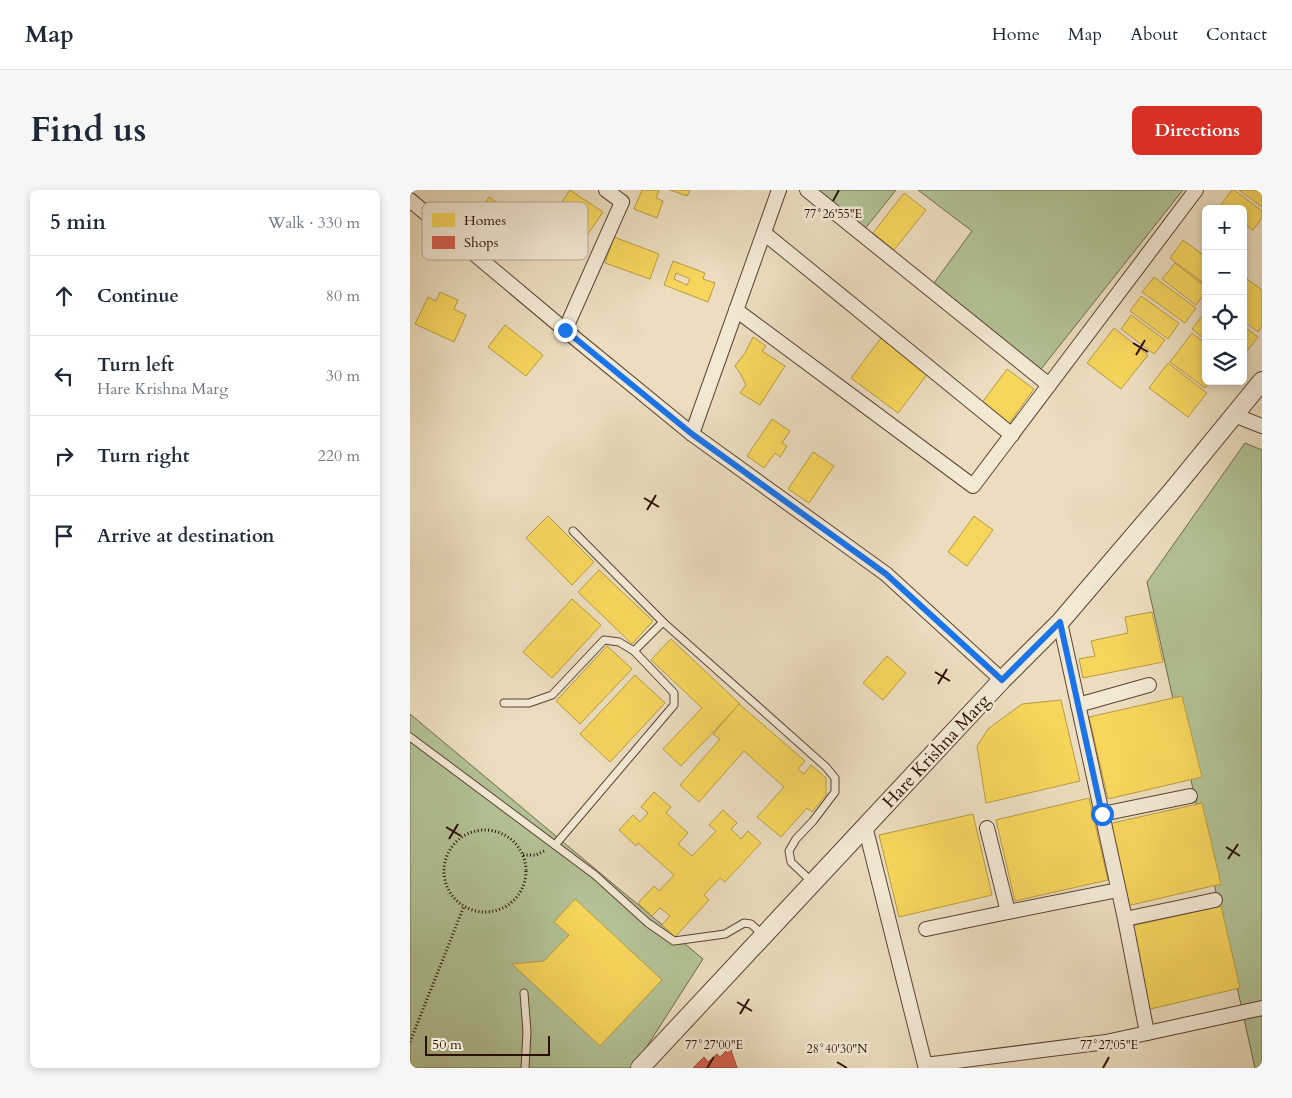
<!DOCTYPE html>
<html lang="en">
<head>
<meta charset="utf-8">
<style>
  body { margin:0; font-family:Cardo,serif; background:#f6f6f7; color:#1f2937 }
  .controls { position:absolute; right:15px; top:15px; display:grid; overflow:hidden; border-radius:8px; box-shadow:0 2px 8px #0003 }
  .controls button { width:45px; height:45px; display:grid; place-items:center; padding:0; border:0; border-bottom:1px solid #e0e1e3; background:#fff; color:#1f2937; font:25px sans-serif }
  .scale { position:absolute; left:15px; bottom:12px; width:125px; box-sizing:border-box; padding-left:5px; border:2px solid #2c1004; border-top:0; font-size:14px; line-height:18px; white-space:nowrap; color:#2c1004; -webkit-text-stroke:4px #f2e9d5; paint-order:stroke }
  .stop { position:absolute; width:15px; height:15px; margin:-11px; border:4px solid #1a73e8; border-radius:50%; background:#fff }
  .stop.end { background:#1a73e8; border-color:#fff; box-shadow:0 1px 5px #0008 }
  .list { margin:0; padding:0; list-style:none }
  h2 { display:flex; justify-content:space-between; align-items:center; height:65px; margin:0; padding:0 20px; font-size:21px }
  h2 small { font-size:16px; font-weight:400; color:#747a83 }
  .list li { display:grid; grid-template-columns:32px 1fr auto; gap:15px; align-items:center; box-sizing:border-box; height:80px; padding:0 20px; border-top:1px solid #e0e1e3 }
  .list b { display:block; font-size:19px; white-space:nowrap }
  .list p { margin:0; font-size:16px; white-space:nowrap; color:#747a83 }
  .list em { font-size:16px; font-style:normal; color:#747a83 }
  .icon { flex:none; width:28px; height:28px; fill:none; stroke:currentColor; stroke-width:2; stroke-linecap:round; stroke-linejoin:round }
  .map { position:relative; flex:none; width:852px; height:878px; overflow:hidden; border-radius:8px }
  header { display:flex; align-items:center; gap:30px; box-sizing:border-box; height:70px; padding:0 25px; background:#fff; border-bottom:1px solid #e0e1e3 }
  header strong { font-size:24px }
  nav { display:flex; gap:28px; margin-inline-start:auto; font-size:18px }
  .intro { display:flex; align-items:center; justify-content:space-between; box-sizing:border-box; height:120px; padding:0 30px }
  h1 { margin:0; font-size:35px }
  .button { padding:12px 22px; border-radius:8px; background:#d93025; color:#fff; font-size:18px; font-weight:700 }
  main { display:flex; gap:30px; padding:0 30px }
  aside { flex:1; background:#fff; border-radius:8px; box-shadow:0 2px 8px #0003 }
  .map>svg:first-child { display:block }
  .green { fill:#b2c295; stroke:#6f694c }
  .homes { fill:#f6d55c; stroke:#b99a42; fill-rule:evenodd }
  .shops { fill:#d6604d; stroke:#a34837 }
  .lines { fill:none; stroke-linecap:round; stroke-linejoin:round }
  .service-casing { stroke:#5c4332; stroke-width:9 }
  .minor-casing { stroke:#5c4332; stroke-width:16 }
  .tertiary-casing { stroke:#5c4332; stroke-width:20 }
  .path { stroke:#2c1004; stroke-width:3; stroke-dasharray:1 2.5; stroke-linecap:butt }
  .service { stroke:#f2e9d5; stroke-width:7 }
  .minor { stroke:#f2e9d5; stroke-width:14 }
  .tertiary { stroke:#f2e9d5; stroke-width:18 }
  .route { stroke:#1a73e8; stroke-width:6 }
  .ticks { fill:none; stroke:#2c1004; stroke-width:2 }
  .labels { text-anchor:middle; stroke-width:5; stroke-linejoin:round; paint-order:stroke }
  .street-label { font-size:18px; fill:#2c1004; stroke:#f2e9d5 }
  .key { fill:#f2e9d5; stroke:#b7a896; stroke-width:1 }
  .key-label { font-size:14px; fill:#2c1004 }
  .ticks-label { font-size:12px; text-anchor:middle; fill:#2c1004; stroke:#f2e9d5; stroke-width:5; stroke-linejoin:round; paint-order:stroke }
</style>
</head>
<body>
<header>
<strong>Map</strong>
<nav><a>Home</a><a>Map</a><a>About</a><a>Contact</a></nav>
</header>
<div class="intro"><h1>Find us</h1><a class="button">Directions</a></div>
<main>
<aside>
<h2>5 min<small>Walk · 330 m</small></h2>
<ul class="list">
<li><svg class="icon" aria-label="ahead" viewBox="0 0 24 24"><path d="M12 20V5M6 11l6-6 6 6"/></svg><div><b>Continue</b></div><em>80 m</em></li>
<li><svg class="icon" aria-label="left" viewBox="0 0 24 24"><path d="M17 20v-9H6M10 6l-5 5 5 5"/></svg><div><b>Turn left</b><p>Hare Krishna Marg</p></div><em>30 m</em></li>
<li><svg class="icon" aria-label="right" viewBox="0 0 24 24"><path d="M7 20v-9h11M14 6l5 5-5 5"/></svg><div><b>Turn right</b></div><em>220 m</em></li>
<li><svg class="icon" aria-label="arrive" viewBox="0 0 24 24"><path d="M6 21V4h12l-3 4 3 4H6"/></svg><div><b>Arrive at destination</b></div></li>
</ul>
</aside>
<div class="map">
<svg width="852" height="878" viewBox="0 0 852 878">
  <rect width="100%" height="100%" fill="#ebddbe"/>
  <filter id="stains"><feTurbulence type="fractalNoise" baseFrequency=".004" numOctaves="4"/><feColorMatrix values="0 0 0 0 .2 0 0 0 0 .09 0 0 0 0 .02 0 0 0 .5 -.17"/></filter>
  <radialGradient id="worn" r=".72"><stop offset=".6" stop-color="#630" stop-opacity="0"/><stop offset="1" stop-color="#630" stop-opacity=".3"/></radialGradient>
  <g class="green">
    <polygon points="408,0 486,0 454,40"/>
    <polygon points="508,0 773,0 631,179 524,93 562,41"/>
    <polygon points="835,253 852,260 852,878 845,878 737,392"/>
    <polygon points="0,524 293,769 223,878 0,878"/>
  </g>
  <g class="homes">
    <polygon points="160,0 193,22 165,63 132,40"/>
    <polygon points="232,0 249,0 246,8 253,11 247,28 224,19"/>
    <polygon points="260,0 280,0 277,6"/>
    <polygon points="822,0 824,0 852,21 852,28 843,40 833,33 833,19 814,19 810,16"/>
    <polygon points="829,0 852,0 852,17"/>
    <polygon points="494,3 516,20 484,60 463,43"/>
    <polygon points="79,7 103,23 76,63 52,48"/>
    <polygon points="204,47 249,64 240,89 195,73"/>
    <polygon points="773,50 796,67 796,95 760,68"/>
    <path d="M263 71 295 83 293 89 305 93 298 112 254 95ZM266 83 280 89 277 95 264 89Z"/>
    <polygon points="765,73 796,97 796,102 786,115 752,89"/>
    <polygon points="833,86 852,100 852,136 848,142 833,130"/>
    <polygon points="744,87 786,118 775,133 732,102"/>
    <polygon points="30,102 48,110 44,119 56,125 44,152 5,134 18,107 26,111"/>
    <polygon points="731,106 769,133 758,149 720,121"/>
    <polygon points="796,121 796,150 782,139"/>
    <polygon points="721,125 755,150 744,164 711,139"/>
    <polygon points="95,135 133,165 116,186 78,157"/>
    <polygon points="833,136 848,147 833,166"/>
    <polygon points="704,138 738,165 711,199 677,173"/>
    <polygon points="782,143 796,154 796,191 800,191 795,198 760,172"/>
    <polygon points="343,147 356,156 352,161 375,176 350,215 330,203 336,195 330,183 325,176 335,163"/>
    <polygon points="471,148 518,183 488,223 441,188"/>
    <polygon points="758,173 797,203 778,227 739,198"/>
    <polygon points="597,179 624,199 598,235 571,214"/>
    <polygon points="362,229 380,241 372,253 377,256 370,267 365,263 354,278 337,266"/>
    <polygon points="403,262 424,276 399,313 378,299"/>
    <polygon points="138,326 184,372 162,395 116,348"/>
    <polygon points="564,326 583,340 557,376 538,362"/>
    <polygon points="189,380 243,431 222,454 168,402"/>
    <polygon points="162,409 191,435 142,488 113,462"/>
    <polygon points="742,422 753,472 673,488 669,469 685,466 681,451 718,443 715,427"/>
    <polygon points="261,449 330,514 271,576 253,559 292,518 241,470"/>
    <polygon points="197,456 222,479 170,534 146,511"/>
    <polygon points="477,466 496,483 473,510 453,493"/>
    <polygon points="225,485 255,513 200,572 170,544"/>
    <polygon points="772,506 792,587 698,609 679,527"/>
    <polygon points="651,510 670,591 576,613 567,556 578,539 612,514"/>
    <polygon points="329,514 395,571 388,579 394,584 401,575 416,588 416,605 402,622 397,618 371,647 347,627 374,597 334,561 289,612 270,595 310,549 303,544"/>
    <polygon points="244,602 261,617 256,623 278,643 268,654 282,666 306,641 299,635 313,620 327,633 321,639 331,649 338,641 351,653 315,692 310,688 294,705 299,710 265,747 252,735 260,726 250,718 242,726 228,713 244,696 249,701 264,685 228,653 226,656 209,640 223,625 230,632 238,623 231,617"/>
    <polygon points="679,608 698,690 605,711 586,630"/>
    <polygon points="792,613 811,694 717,716 698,634"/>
    <polygon points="563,624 582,705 489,727 469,645"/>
    <polygon points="165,709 252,790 190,856 102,774 134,771 159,745 144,732"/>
    <polygon points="811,716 830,798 736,820 717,737"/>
  </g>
  <polygon class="shops" points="320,857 327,878 283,878 294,867 298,872 307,864 310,867"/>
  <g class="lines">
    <defs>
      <g id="service">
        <polyline points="163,341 253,432 416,577 425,588 425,602 403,631 386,649 379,661 381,672 402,692"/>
        <polyline points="94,513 119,513 142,505 194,450 209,452 224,461 253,432"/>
        <polyline points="0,547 185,685 238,733 264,751 315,744 334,733 341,734 353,745"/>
        <polyline points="145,655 264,515 264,503 224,461"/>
        <polyline points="114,803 117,842 115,878"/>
      </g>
      <g id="minor">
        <polyline points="397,0 639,195"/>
        <polyline points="0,10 155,140 282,244 476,384 592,490"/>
        <polyline points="354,43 602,245"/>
        <polyline points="326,120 563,296 786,0"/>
        <polyline points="155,140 212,12 196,0"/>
        <polyline points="824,225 852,236"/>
        <polyline points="282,244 369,0"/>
        <polyline points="650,432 715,729 737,843"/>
        <polyline points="668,515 739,495"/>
        <polyline points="692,624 780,606"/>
        <polyline points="455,636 515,875 696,852 852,818"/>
        <polyline points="577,638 598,722 708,700"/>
        <polyline points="715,729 805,710"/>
        <polyline points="516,739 598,722"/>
      </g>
      <polyline id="tertiary" points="230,878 592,490 650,432 762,301 852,191"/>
    </defs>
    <use href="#service" class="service-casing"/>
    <use href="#minor" class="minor-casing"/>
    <use href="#tertiary" class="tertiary-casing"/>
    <g class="path">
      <circle cx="75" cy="681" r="41"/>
      <polyline points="113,665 126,665 134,661"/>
      <polyline points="0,852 54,716"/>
    </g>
    <use href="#service" class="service"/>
    <use href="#minor" class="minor"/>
    <use href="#tertiary" class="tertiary"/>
  </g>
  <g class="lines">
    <polyline class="route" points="155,140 282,244 476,384 592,490 650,432 692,624"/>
  </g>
  <path class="ticks" d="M423 11 429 0M723 153 738 162M726 165 735 150M234 308 249 317M237 320 246 305M525 482 540 491M528 494 537 479M36 637 51 646M39 649 48 634M816 657 830 666M818 669 828 654M327 812 342 821M330 824 339 809M427 872 437 878M297 878 304 867M693 878 699 867"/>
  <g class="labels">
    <g class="street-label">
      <text transform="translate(526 561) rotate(-47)" y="6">Hare Krishna Marg</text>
    </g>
  </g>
  <rect x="12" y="12" width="166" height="58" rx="8" class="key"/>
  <rect x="22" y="23" width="23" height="14" fill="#f6d55c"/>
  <rect x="22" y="46" width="23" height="13" fill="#d6604d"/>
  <g class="key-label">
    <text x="54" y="35">Homes</text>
    <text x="54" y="57">Shops</text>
  </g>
  <g class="ticks-label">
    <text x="423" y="28">77°26'55"E</text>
    <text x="304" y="859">77°27'00"E</text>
    <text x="699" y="859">77°27'05"E</text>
    <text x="427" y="863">28°40'30"N</text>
  </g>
  <rect width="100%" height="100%" filter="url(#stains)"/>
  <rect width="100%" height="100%" fill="url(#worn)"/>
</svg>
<div class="controls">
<button>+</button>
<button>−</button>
<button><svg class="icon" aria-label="locate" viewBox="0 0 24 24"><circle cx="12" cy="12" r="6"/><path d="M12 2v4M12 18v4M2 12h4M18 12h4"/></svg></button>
<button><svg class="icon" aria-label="layers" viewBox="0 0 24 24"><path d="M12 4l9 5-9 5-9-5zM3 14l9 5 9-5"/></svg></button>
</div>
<div class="scale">50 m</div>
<div class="stop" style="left:692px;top:624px"></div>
<div class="stop end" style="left:155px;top:140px"></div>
</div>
</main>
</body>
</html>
